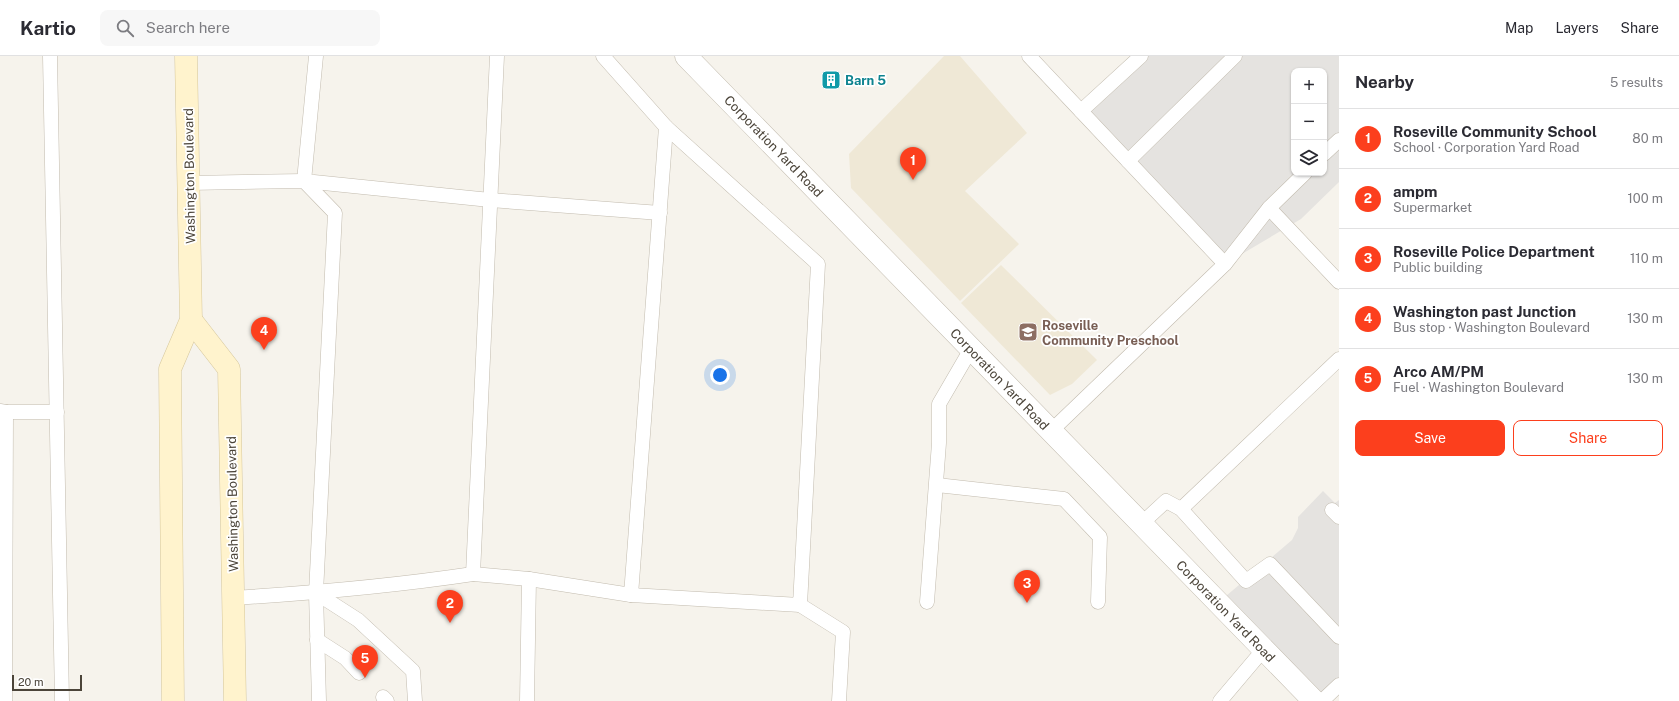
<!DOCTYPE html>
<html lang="en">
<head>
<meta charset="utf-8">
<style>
  body { margin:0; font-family:"Public Sans",sans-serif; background:#f7f7f7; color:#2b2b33 }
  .controls { position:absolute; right:12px; top:12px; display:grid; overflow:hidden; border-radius:8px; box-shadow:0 1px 3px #0004 }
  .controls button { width:36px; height:36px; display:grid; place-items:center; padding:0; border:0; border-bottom:1px solid #e1e1e2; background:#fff; color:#2b2b33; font:20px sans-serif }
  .scale { position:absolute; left:12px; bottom:10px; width:70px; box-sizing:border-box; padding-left:4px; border:2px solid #4b4439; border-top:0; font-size:11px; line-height:14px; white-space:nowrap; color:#4b4439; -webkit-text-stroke:3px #fff; paint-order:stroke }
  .you { position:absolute; left:720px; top:319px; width:14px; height:14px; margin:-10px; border:3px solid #fff; border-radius:50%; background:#1a73e8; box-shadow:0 0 0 6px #1a73e833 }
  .badge { display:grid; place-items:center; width:26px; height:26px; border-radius:50%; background:#fc3f1d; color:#fff; font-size:13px; font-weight:700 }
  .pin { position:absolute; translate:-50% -33px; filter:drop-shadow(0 1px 2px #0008) }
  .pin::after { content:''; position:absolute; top:21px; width:14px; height:12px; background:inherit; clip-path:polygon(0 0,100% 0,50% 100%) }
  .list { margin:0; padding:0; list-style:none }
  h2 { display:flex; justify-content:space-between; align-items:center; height:52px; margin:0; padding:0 16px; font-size:17px }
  h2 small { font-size:13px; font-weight:400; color:#7c7c81 }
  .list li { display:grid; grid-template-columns:26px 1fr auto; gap:12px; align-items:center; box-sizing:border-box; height:60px; padding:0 16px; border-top:1px solid #e1e1e2 }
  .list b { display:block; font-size:15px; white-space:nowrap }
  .list p { margin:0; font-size:13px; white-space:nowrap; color:#7c7c81 }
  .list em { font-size:13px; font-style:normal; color:#7c7c81 }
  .actions { display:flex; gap:8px; padding:12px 16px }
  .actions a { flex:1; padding:9px 0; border:1px solid #fc3f1d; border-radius:8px; text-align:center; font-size:14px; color:#fc3f1d }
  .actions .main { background:#fc3f1d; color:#fff }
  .icon { flex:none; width:22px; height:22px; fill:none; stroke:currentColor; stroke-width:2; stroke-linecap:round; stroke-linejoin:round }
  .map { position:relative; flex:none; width:1339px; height:645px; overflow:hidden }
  header { display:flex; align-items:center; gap:24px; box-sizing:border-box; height:56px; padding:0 20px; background:#fff; border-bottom:1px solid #e1e1e2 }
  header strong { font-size:19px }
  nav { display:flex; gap:22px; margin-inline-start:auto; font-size:14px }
  .search { width:280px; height:36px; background:#f7f7f7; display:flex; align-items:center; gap:10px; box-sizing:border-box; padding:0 14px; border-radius:8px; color:#7c7c81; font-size:15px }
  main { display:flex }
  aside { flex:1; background:#fff }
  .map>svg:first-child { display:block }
  .education { fill:#efe8d6 }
  .parking { fill:#e5e3e0; fill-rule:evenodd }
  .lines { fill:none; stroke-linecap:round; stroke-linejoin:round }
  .lane-casing { stroke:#c2bbae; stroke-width:15 }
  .street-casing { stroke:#c2bbae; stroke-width:23 }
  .secondary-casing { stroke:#d6c79b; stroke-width:23 }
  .lane { stroke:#fff; stroke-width:14 }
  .street { stroke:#fff; stroke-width:22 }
  .secondary { stroke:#fff3cd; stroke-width:22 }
  .labels { text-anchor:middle; stroke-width:3.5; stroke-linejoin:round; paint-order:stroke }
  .culture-label { font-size:13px; font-weight:bold; fill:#0d838f; stroke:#fff; text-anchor:start }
  .street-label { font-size:13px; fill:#4b4439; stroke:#fff }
  .education-label { font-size:13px; font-weight:bold; fill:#785e54; stroke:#fff; text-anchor:start }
</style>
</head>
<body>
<header>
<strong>Kartio</strong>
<div class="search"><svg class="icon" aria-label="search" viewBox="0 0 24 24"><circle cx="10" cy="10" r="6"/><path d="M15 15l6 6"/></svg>Search here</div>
<nav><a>Map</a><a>Layers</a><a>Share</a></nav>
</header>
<main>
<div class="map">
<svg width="1339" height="645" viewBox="0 0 1339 645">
  <rect width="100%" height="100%" fill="#f6f3ec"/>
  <g class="education">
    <polygon points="944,0 960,0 1027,77 965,135 1019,188 960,245 851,132 849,98"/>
    <polygon points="1001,209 1097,304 1072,328 1050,339 961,247"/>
  </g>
  <g class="parking">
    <path d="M1141 0H1339V126L1301 163 1225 208 1081 55ZM1294 15H1324V117H1294Z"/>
    <polygon points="1323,435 1335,447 1339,444 1339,629 1323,644 1226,540 1292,484 1298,472 1298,461"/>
  </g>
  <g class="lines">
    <defs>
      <g id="lane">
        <polyline points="50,0 62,645"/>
        <polyline points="316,0 304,125 490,144 660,157"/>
        <polyline points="497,0 473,518 529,523 631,539 666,71 603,0"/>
        <polyline points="1029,0 1225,208"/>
        <polyline points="1081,55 1141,0"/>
        <polyline points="1324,98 1339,84"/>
        <polyline points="1128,105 1235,0"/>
        <polyline points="189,127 304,125 335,157 316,537 319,645"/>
        <polyline points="1269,152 1305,117"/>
        <polyline points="0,355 6,356 5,645"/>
        <polyline points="6,356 57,356"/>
        <polyline points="1051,375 1225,208 1269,152 1339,226"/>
        <polyline points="937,429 1064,443 1100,481 1098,546"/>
        <polyline points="1181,453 1339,303"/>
        <polyline points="1332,454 1339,461"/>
        <polyline points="1141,468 1166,445 1181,453 1246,525 1270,508 1339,581"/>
        <polyline points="316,537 358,564 413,615 415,645"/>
        <polyline points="631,539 800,549 818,208 666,71"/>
        <path d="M233 542C313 537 393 530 473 518"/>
        <polyline points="927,546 939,387 939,348 971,293"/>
        <polyline points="800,549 843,576 839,645"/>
        <polyline points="317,584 345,602 359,617"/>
        <polyline points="383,641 387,645"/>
        <polyline points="527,645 529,523"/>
        <polyline points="1220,645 1264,593"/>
        <polyline points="1322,645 1339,629"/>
      </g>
      <polyline id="street" points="686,0 1314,645"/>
      <g id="secondary">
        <polyline points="191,264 229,313 235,645"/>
        <polyline points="173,645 170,313 191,264 186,0"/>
      </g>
    </defs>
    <use href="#lane" class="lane-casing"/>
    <use href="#street" class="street-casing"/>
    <use href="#secondary" class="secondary-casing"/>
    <use href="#lane" class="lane"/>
    <use href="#street" class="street"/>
    <use href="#secondary" class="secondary"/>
  </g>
  <defs>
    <symbol id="building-square" viewBox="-11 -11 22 22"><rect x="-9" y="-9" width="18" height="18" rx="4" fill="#0f9aa8" stroke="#fff"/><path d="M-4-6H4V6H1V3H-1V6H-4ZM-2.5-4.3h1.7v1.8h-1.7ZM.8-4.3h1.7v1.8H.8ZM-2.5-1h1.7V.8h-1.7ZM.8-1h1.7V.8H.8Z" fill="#fff"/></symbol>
    <symbol id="school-square" viewBox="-11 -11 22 22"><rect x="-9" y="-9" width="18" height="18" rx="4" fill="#8d6e63" stroke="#fff"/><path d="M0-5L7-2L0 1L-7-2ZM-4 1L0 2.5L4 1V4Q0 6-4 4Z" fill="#fff"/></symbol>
  </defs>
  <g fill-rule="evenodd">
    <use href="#building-square" x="820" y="13" width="22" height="22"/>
    <use href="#school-square" x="1017" y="265" width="22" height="22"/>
  </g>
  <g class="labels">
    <g class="culture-label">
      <text x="845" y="29">Barn 5</text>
    </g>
    <g class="street-label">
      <text transform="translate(774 90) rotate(46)" y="5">Corporation Yard Road</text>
      <text transform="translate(189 120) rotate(-91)" y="5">Washington Boulevard</text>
      <text transform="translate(1000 323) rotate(46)" y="5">Corporation Yard Road</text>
      <text transform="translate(232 448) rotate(-91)" y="5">Washington Boulevard</text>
      <text transform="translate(1226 555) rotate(46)" y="5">Corporation Yard Road</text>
    </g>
    <g class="education-label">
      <text x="1042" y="274">Roseville<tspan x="1042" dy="15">Community Preschool</tspan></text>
    </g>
  </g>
</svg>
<div class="controls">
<button>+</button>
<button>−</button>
<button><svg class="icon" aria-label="layers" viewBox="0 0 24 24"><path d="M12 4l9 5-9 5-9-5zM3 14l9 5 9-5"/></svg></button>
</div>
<div class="scale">20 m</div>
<div class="you"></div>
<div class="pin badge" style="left:913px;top:124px">1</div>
<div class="pin badge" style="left:450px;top:567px">2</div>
<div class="pin badge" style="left:1027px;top:547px">3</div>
<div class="pin badge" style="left:264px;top:294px">4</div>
<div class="pin badge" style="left:365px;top:622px">5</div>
</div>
<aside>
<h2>Nearby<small>5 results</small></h2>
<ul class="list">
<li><span class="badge">1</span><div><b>Roseville Community School</b><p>School · Corporation Yard Road</p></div><em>80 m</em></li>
<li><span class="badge">2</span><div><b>ampm</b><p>Supermarket</p></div><em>100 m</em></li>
<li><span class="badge">3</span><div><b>Roseville Police Department</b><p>Public building</p></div><em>110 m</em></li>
<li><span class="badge">4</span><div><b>Washington past Junction</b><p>Bus stop · Washington Boulevard</p></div><em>130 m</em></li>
<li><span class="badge">5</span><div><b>Arco AM/PM</b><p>Fuel · Washington Boulevard</p></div><em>130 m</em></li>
</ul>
<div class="actions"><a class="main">Save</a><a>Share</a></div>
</aside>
</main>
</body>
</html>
